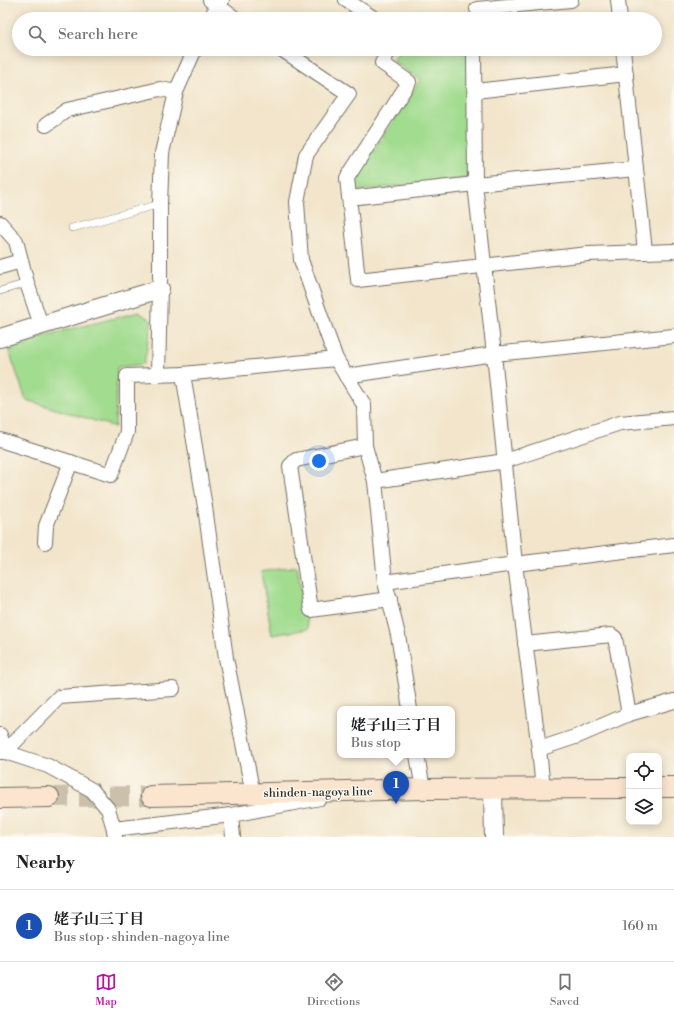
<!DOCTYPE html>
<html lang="en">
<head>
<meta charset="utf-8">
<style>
  body { margin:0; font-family:"Libre Bodoni","Noto Serif JP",serif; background:#f2f2f2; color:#202124 }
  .controls { position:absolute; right:12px; bottom:12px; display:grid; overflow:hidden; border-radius:8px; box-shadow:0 2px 10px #0003 }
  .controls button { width:36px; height:36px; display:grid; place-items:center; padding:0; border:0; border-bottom:1px solid #e0e0e0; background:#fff; color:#202124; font:20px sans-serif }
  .you { position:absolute; left:319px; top:461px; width:14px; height:14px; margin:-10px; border:3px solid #fff; border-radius:50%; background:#1a73e8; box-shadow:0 0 0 6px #1a73e833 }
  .badge { display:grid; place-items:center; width:26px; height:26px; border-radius:50%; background:#b5179e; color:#fff; font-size:13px; font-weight:700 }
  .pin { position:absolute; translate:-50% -33px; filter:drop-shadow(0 1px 2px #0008) }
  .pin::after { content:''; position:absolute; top:21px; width:14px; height:12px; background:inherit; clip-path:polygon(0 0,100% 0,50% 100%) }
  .popup { position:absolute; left:337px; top:706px; width:118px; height:52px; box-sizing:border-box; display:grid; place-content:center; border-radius:8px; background:#fff; filter:drop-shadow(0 1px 3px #0005); font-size:13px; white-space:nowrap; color:#757577 }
  .popup b { font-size:15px; color:#202124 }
  .popup::after { content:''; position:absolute; left:50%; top:100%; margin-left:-8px; border:8px solid transparent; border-top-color:#fff }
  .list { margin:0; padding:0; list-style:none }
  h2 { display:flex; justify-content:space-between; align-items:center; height:52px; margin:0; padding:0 16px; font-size:17px }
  h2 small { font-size:13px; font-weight:400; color:#757577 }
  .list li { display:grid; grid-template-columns:26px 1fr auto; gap:12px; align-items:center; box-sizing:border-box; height:72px; padding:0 16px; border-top:1px solid #e0e0e0 }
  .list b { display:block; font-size:15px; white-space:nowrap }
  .list p { margin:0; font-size:13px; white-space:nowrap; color:#757577 }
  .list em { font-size:13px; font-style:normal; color:#757577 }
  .icon { flex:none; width:22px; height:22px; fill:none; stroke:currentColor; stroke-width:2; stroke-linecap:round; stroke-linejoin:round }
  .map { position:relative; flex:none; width:674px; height:837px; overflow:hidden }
  .search { position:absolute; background:#fff; box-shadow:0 2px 10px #0003; left:12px; right:12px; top:12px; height:44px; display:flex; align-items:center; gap:10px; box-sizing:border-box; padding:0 14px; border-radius:22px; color:#757577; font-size:15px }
  .sheet { height:124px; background:#fff }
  nav { display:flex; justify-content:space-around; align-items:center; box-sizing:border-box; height:56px; border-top:1px solid #e0e0e0; background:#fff; font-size:11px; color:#757577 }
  nav a { display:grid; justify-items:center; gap:2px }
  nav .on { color:#b5179e }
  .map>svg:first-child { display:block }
  .green { fill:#a1dc8f; stroke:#66845d }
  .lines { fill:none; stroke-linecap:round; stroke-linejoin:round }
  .secondary-tunnel { stroke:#cac0ab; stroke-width:20; stroke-dasharray:20 10; stroke-linecap:butt }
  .service-casing { stroke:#716c63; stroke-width:8 }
  .minor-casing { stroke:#716c63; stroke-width:16 }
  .tertiary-casing { stroke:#716c63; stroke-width:20 }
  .secondary-casing { stroke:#716c63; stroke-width:22 }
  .service { stroke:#fff; stroke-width:7 }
  .minor { stroke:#fff; stroke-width:14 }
  .tertiary { stroke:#fff; stroke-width:18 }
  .secondary { stroke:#fbe5cf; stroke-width:20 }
  .labels { text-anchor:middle; stroke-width:3; stroke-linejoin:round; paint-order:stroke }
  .street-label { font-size:12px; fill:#2b2b2b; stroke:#fbf7ec }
</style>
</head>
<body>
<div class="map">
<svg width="674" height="837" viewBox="0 0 674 837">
  <rect width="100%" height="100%" fill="#fbf7ec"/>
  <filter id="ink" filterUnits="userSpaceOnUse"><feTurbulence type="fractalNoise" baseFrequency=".025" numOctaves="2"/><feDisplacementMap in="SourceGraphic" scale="8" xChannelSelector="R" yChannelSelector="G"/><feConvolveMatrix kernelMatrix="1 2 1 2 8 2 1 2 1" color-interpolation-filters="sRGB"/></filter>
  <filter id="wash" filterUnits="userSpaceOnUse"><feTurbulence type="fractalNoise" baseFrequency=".012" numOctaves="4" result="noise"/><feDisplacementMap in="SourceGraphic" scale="16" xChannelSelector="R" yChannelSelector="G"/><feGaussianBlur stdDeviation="0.9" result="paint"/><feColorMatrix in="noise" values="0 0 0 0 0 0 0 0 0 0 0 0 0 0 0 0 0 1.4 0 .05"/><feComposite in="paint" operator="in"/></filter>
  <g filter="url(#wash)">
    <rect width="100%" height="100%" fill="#f2e5cb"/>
    <g class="green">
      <polygon points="400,49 441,49 469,54 471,178 355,191 355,178 420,80 393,61"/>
      <polygon points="139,312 152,321 144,364 117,367 115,427 26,400 7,345"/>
      <polygon points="297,566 308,629 272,635 261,572"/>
    </g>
  </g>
  <g filter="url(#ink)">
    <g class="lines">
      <polyline class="secondary-tunnel" points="49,797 151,796"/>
      <defs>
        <g id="service">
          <polyline points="72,228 160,204"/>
          <polyline points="0,291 27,283"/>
        </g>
        <g id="minor">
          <polyline points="210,0 236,19"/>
          <polyline points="346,0 375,19"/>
          <polyline points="618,0 620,19"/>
          <polyline points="477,9 571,0"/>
          <polyline points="210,19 217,6 222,0"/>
          <polyline points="281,49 349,94 306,155 297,202 301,260 336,359 364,405 365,446 375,481 385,582 398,635 410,709"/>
          <polyline points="390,49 382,63 409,82 347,178 358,280 588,254 674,251"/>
          <polyline points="474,49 475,184 494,354 515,564 539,749 543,789"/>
          <polyline points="623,49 645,251"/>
          <polyline points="475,91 626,74"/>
          <polyline points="46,125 67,110 160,89 176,92"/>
          <polyline points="349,198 475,184 636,169"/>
          <polyline points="0,223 16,241 27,283 41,325"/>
          <polyline points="0,267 21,261"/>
          <polyline points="158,374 160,289 160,204 162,153 176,92 195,49"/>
          <polyline points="183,374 205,507 226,658 253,794"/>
          <polyline points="346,376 494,354 674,336"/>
          <polyline points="0,440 111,475 127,432 127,376 183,374 336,359"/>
          <polyline points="365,446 296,460 290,466 311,610 390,599"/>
          <polyline points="375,481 505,461 620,423 674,418"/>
          <polyline points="45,542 46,526 71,462"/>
          <polyline points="385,582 515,564 674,545"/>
          <polyline points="525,644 611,635 615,638 629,714"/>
          <polyline points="0,735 5,752 59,697 173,689"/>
          <polyline points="539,749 578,736 629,714 674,701"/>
          <polyline points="0,752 5,752 48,766 92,790 108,809 114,829 115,837"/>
          <polyline points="417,755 423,789"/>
          <polyline points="231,815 233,837"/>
          <polyline points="114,829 231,815 320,798"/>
        </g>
        <g id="tertiary">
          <polyline points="0,338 160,289"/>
          <polyline points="493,790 494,837"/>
        </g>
        <g id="secondary">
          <polyline points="659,787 674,787"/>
          <polyline points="151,796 423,789 629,788"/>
          <polyline points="0,798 49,797"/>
        </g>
      </defs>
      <use href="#service" class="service-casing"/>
      <use href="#minor" class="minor-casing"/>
      <use href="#tertiary" class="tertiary-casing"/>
      <use href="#secondary" class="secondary-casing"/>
      <use href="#service" class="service"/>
      <use href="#minor" class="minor"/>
      <use href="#tertiary" class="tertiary"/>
      <use href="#secondary" class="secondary"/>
    </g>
  </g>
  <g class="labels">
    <g class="street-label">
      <text transform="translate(318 792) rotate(-1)" y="4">shinden-nagoya line</text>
    </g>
  </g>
</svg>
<div class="controls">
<button><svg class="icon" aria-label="locate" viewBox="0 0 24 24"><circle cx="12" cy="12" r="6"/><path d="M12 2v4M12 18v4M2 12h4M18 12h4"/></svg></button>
<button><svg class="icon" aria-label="layers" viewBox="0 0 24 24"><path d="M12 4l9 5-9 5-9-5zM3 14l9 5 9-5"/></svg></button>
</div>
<div class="you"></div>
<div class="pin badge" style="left:396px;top:804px;background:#1a4fb4">1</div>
<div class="popup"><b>姥子山三丁目</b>Bus stop</div>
<div class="search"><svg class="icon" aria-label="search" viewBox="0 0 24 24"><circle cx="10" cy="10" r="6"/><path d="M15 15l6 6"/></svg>Search here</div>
</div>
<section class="sheet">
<h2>Nearby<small></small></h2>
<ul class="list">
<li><span class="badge" style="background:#1a4fb4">1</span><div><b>姥子山三丁目</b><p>Bus stop · shinden-nagoya line</p></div><em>160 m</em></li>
</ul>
</section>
<nav>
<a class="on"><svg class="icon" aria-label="map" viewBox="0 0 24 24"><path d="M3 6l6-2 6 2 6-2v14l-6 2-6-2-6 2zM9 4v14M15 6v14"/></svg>Map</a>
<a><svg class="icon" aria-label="directions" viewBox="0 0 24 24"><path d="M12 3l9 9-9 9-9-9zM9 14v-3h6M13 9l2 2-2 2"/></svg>Directions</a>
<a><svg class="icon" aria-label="saved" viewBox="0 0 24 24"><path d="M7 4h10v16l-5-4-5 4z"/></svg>Saved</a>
</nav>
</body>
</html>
